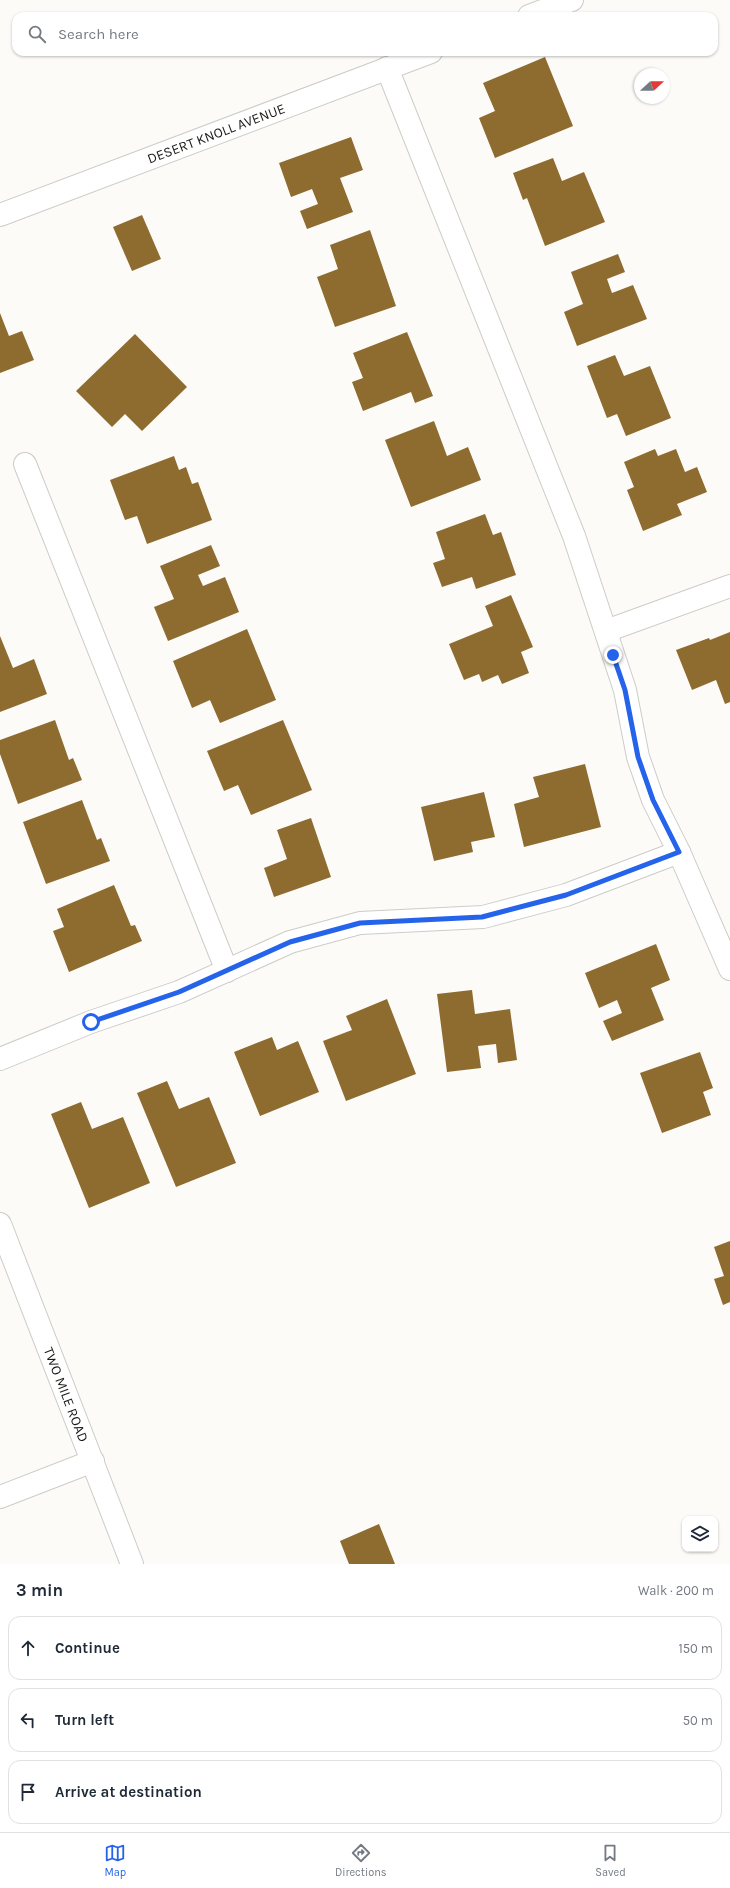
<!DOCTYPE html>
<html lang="en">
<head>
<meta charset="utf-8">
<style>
  body { margin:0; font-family:Karla,sans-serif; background:#f6f6f7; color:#1f2937 }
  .controls { position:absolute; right:12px; bottom:12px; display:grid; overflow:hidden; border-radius:8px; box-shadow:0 1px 3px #0004 }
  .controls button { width:36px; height:36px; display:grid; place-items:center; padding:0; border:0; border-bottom:1px solid #e0e1e3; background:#fff; color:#1f2937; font:20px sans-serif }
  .compass { position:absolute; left:634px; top:68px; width:36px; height:36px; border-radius:50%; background:#fff; box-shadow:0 1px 3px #0004; rotate:69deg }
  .stop { position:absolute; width:12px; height:12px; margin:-9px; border:3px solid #2563eb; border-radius:50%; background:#fff }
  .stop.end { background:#2563eb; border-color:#fff; box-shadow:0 1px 4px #0008 }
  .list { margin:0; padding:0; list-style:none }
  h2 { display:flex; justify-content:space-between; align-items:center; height:52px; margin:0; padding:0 16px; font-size:17px }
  h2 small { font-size:13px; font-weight:400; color:#747a83 }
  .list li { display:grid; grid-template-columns:26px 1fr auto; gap:12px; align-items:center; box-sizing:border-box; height:64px; margin:0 8px 8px; padding:0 8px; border:1px solid #e0e1e3; border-radius:12px }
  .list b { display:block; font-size:15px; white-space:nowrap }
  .list em { font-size:13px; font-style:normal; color:#747a83 }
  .icon { flex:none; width:22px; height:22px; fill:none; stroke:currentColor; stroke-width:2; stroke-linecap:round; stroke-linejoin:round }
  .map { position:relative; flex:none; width:730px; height:1564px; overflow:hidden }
  .search { position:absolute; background:#fff; box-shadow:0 1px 3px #0004; left:12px; right:12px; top:12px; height:44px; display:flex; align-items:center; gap:10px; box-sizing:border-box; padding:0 14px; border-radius:12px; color:#747a83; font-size:15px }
  .sheet { height:268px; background:#fff }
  nav { display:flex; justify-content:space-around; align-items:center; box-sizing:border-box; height:56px; border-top:1px solid #e0e1e3; background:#fff; font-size:11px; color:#747a83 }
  nav a { display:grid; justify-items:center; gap:2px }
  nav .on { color:#2563eb }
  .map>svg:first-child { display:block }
  .building { fill:#8e6b2f }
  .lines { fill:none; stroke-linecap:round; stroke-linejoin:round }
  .minor-casing { stroke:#cdccc7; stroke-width:24 }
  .minor { stroke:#fff; stroke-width:22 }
  .route { stroke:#2563eb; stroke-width:5 }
  .labels { text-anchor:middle; stroke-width:3.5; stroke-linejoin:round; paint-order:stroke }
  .street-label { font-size:14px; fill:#1b1a19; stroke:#fff }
</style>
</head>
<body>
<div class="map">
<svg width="730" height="1564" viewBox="0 0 730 1564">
  <rect width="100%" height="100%" fill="#fcfbf7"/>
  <g class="building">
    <polygon points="545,57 573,126 495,158 479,118 495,111 483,83"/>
    <polygon points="351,137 363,170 340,178 353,212 307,229 300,211 318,204 312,189 291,197 279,163"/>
    <polygon points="553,158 562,181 584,172 605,222 545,246 527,198 523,200 513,173"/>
    <polygon points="142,215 161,259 132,271 113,227"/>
    <polygon points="370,230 396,306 335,327 317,277 338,269 330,245"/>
    <polygon points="618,254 625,272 607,279 612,293 633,285 647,319 577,346 564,312 583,304 571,272"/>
    <polygon points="0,313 9,336 22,331 34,360 0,373"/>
    <polygon points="407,332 433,396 415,403 411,392 363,411 352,382 363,378 353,353"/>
    <polygon points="135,334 187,387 142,431 125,414 112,427 76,391"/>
    <polygon points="615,355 624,376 650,366 671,418 626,436 617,414 607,418 587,366"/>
    <polygon points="434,421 447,456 468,447 481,480 411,507 385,440"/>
    <polygon points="655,449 658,456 676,449 685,472 697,467 707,492 677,504 682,515 643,531 627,490 634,487 624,462"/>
    <polygon points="174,456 179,470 186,467 192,484 198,482 212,520 147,544 137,516 125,520 110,480"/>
    <polygon points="485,514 493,535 501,532 516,575 476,589 472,577 442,587 433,563 445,559 436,532"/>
    <polygon points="211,545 220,566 198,575 203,586 225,577 239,612 168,641 154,607 174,599 160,566"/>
    <polygon points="511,595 533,647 521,652 529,673 502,684 498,675 482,682 479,674 464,680 449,644 493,626 485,606"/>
    <polygon points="247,629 276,700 220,723 210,700 192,708 173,661"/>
    <polygon points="730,632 730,702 725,704 716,680 692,690 676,650 709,638 710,640"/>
    <polygon points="0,636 13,668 34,659 47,694 0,712"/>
    <polygon points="55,720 69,760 73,758 82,780 18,804 0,754 0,740"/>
    <polygon points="283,720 312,790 251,815 238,785 224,791 207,751"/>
    <polygon points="585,764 601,827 524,847 514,804 539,797 533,777"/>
    <polygon points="484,792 495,837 471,842 473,852 434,861 421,807"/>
    <polygon points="82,800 97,840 101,838 110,861 46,884 23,822"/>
    <polygon points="311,818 331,877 274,897 264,868 287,859 277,830"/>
    <polygon points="114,885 131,926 135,925 142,941 69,972 53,931 64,927 57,909"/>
    <polygon points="656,944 670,980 651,988 664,1020 612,1041 603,1021 622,1013 617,1000 599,1008 585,973"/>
    <polygon points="472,990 475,1014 510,1009 517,1060 498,1063 496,1044 478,1046 481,1068 447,1072 437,994"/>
    <polygon points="387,999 416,1074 346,1101 323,1041 352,1030 346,1016"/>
    <polygon points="272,1037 277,1050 298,1041 319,1092 260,1116 234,1052"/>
    <polygon points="700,1052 713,1088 703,1092 711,1115 662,1133 640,1073"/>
    <polygon points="167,1081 179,1109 209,1097 236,1163 176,1187 137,1093"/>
    <polygon points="81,1102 92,1129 123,1117 150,1183 89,1208 51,1114"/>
    <polygon points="730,1241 730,1302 723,1305 714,1279 724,1276 714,1247"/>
    <polygon points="379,1524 395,1564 349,1564 340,1541"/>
  </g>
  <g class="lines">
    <defs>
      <g id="minor">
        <polyline points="529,16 572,0"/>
        <polyline points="387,68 574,536 625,690 638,757 653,800 679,852 730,969"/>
        <path id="s1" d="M0 215 431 52"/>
        <polyline points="25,464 227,971"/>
        <polyline points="606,631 730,586"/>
        <polyline points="0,1059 91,1022 179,992 290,942 360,923 483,917 566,895 679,852"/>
        <path id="s2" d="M0 1224 132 1564"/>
        <polyline points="0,1497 93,1461"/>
      </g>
    </defs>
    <use href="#minor" class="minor-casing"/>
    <use href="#minor" class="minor"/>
  </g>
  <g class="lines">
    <polyline class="route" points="91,1022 179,992 290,942 360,923 482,917 566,895 679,852 653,800 638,757 625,690 613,655"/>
  </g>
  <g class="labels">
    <g class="street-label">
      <text dy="5" stroke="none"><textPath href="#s1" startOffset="231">DESERT KNOLL AVENUE</textPath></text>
      <text dy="5" stroke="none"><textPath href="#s2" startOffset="183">TWO MILE ROAD</textPath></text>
    </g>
  </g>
</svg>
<div class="controls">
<button><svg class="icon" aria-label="layers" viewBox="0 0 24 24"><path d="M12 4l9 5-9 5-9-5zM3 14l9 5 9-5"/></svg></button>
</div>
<svg class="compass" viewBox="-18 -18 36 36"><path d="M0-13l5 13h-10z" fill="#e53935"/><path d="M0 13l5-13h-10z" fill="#747a83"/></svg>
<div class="stop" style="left:91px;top:1022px"></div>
<div class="stop end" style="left:613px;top:655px"></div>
<div class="search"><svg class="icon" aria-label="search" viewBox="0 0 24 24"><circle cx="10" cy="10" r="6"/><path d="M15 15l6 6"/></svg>Search here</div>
</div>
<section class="sheet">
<h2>3 min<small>Walk · 200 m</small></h2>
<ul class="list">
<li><svg class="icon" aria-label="ahead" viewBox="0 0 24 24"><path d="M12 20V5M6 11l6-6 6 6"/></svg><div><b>Continue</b></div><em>150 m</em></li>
<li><svg class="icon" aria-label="left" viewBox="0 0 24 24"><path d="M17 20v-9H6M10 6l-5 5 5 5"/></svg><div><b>Turn left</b></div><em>50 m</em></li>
<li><svg class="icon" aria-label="arrive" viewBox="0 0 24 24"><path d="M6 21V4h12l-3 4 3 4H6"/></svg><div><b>Arrive at destination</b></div></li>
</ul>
</section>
<nav>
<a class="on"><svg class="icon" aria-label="map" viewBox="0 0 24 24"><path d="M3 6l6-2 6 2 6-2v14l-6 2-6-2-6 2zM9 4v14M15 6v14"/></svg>Map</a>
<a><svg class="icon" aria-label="directions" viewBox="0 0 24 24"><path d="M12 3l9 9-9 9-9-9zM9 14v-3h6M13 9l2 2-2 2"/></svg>Directions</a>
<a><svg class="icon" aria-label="saved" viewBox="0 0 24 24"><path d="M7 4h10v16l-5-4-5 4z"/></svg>Saved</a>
</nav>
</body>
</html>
